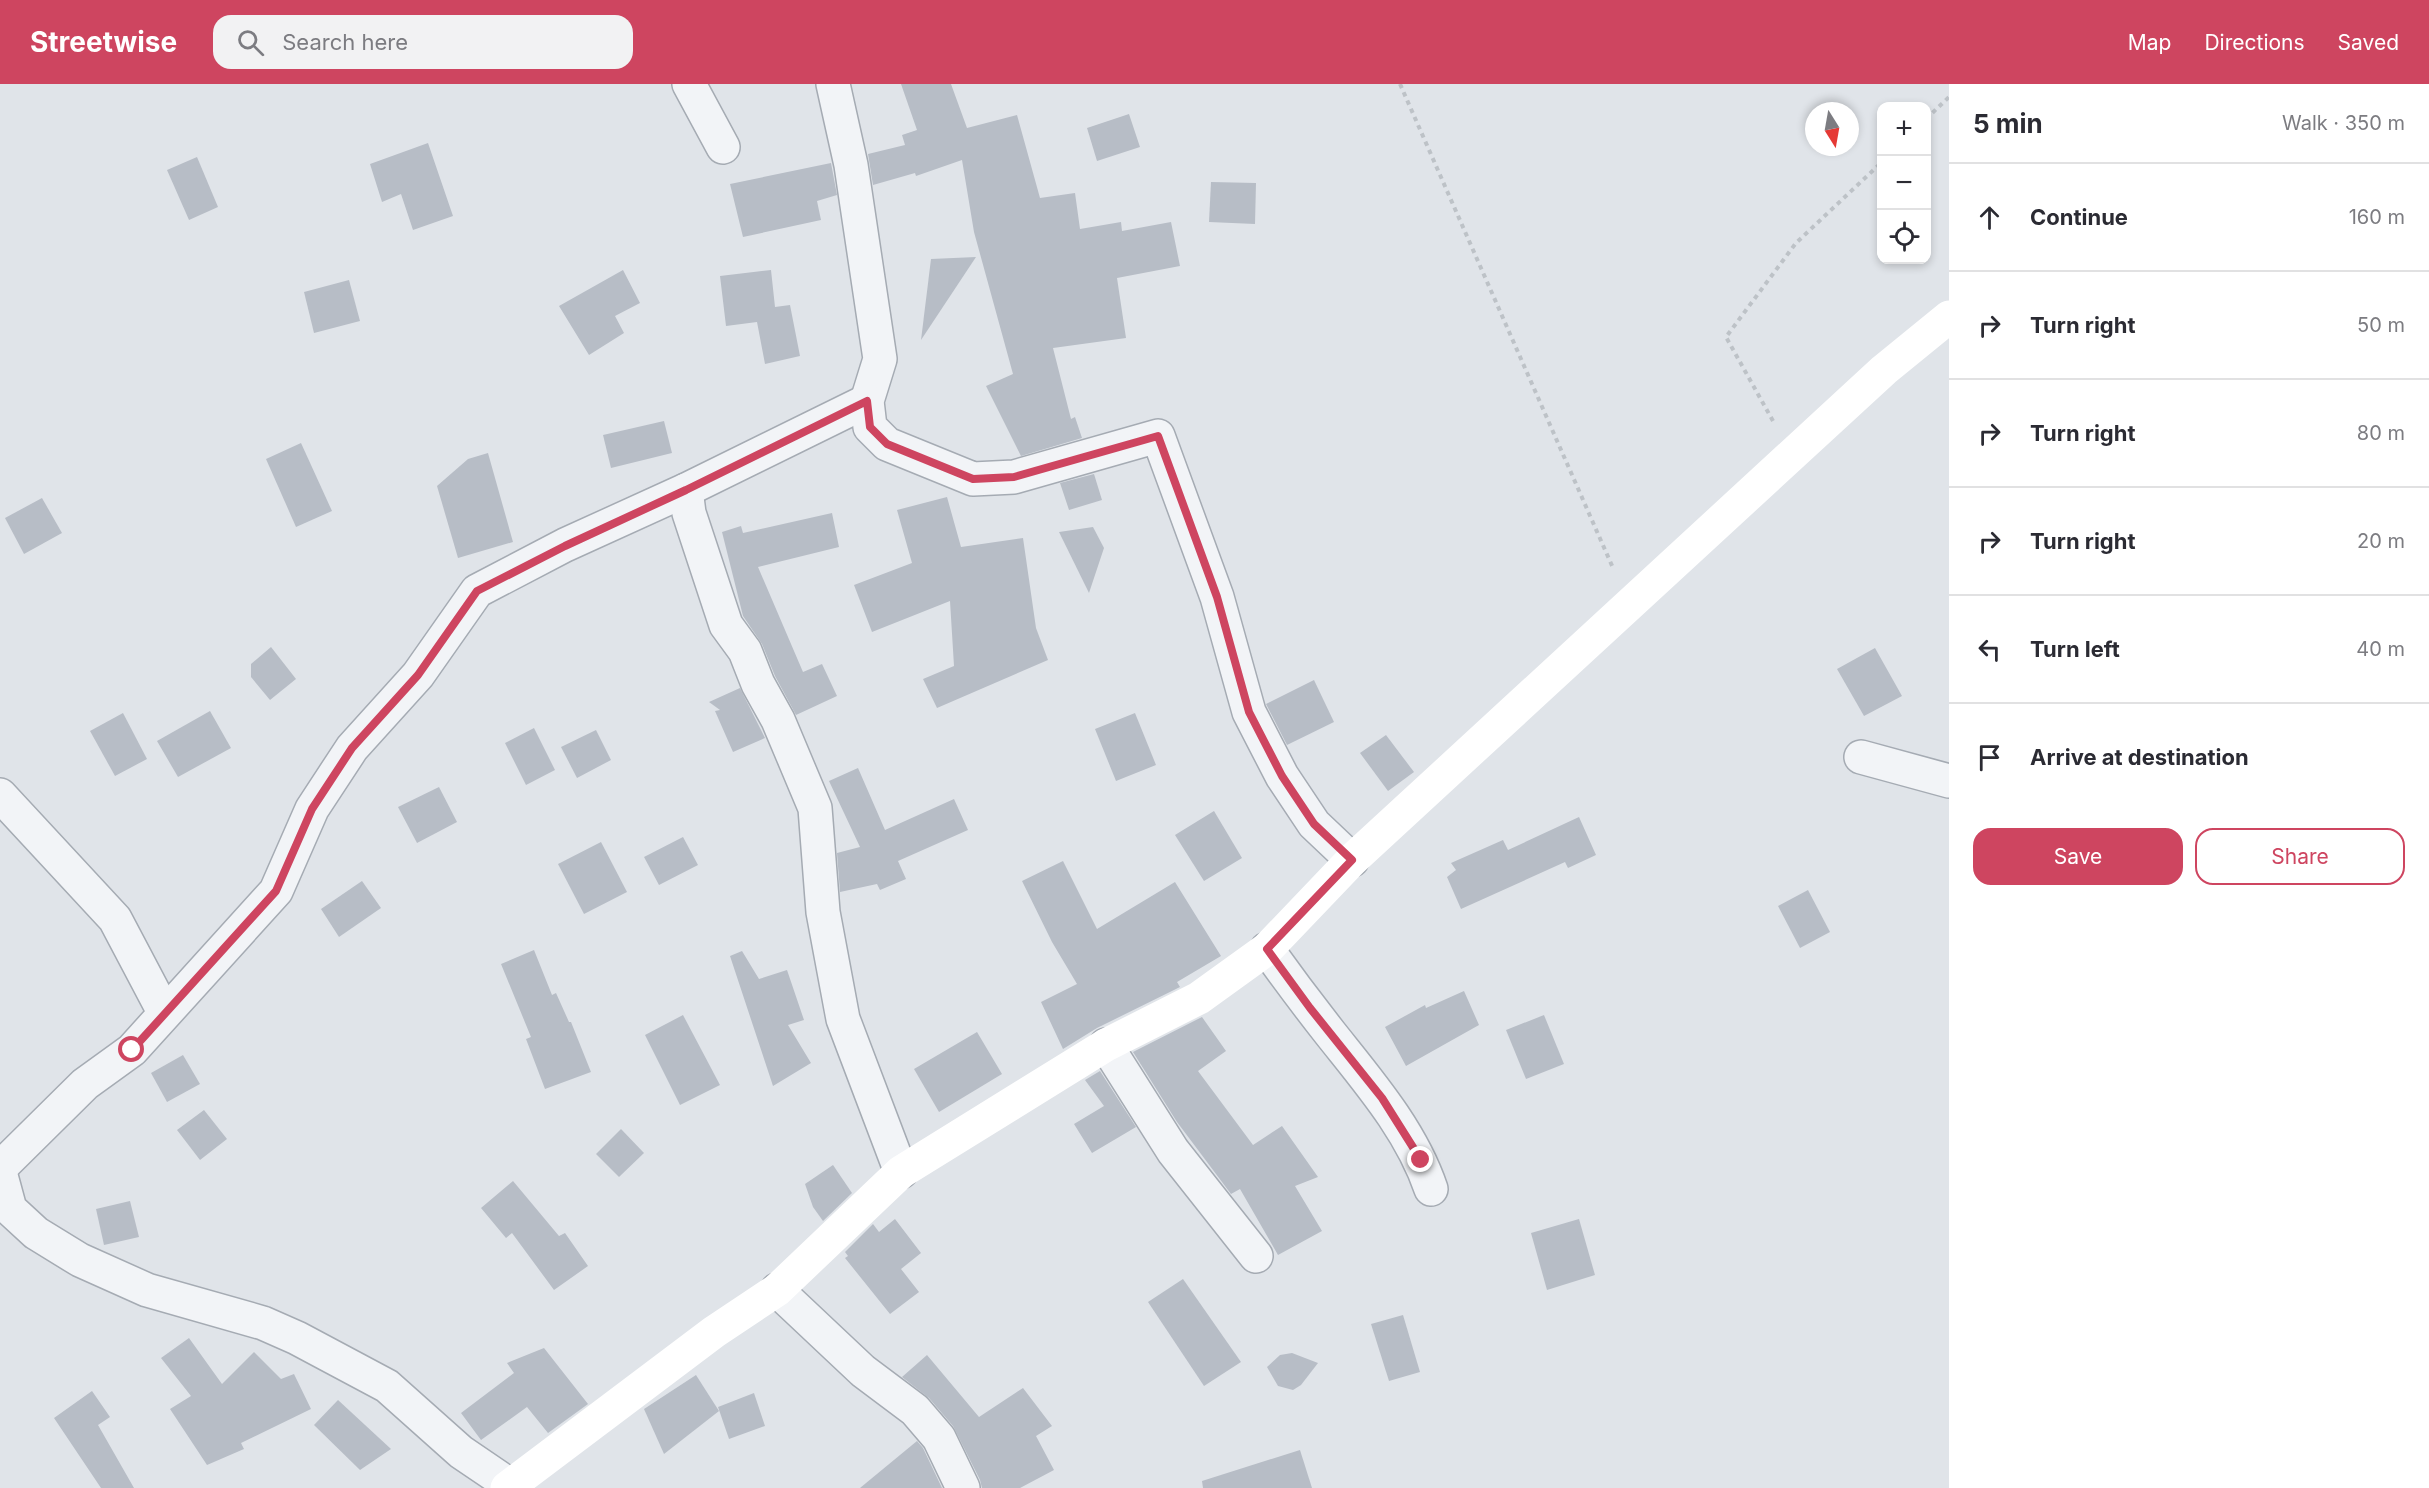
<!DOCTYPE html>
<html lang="en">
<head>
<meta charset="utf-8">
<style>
  body { margin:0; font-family:Inter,sans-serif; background:#f2f2f3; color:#2b2b33 }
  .controls { position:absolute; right:18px; top:18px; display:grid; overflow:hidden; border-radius:12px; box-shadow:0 3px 9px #0003 }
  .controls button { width:54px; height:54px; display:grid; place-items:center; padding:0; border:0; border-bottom:2px solid #e1e1e2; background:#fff; color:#2b2b33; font:30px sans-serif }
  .compass { position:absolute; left:1805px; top:18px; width:54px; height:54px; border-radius:50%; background:#fff; box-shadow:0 3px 9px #0003; rotate:169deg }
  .stop { position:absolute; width:18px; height:18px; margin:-14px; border:4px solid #ce4560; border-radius:50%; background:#fff }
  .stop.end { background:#ce4560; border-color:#fff; box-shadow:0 2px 6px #0008 }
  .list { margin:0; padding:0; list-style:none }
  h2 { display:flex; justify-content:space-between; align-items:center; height:78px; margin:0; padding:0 24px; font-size:26px }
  h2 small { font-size:20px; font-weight:400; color:#7c7c81 }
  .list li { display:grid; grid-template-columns:39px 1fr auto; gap:18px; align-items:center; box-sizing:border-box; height:108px; padding:0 24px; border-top:2px solid #e1e1e2 }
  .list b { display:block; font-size:22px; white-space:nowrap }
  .list em { font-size:20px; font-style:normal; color:#7c7c81 }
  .actions { display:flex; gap:12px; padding:18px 24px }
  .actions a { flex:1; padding:14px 0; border:2px solid #ce4560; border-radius:18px; text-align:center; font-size:21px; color:#ce4560 }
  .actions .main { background:#ce4560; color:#fff }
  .icon { flex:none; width:33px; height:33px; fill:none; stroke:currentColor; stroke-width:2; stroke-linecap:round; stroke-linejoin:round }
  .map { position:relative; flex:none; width:1949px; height:1404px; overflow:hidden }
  header { display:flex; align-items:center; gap:36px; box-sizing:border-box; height:84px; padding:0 30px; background:#ce4560; color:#fff }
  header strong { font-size:28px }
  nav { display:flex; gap:33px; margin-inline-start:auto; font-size:21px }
  .search { width:420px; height:54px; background:#f2f2f3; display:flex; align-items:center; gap:15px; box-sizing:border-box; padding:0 21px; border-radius:18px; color:#7c7c81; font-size:22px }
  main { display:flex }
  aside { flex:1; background:#fff }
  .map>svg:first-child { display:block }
  .building { fill:#b7bdc6 }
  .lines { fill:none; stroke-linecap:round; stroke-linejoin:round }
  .street-casing { stroke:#a5abb3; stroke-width:36 }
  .path { stroke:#bdc2c7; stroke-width:4; stroke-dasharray:4.5 4.5; stroke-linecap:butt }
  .street { stroke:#f2f4f7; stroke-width:33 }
  .secondary { stroke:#fff; stroke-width:33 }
  .route { stroke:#ce4560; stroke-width:8 }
</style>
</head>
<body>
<header>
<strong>Streetwise</strong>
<div class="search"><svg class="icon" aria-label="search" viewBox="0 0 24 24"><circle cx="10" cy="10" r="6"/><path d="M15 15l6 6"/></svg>Search here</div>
<nav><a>Map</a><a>Directions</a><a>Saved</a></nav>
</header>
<main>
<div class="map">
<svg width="1949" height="1404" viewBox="0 0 1949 1404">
  <rect width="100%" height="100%" fill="#e0e4e9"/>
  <g class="building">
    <polygon points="901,0 951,0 967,44 1017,31 1040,114 1075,109 1080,145 1121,138 1122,147 1171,138 1180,182 1117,194 1126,254 1053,264 1071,335 1075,333 1082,354 1021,372 986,302 1013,290 974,148 962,76 916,92 915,89 873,101 868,70 905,61 902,51 917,46"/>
    <polygon points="1129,30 1140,63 1097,77 1087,44"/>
    <polygon points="428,59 453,132 413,146 401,110 382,118 370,80"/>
    <polygon points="197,73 218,123 189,136 167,86"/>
    <polygon points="831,79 837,111 817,117 821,136 743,153 730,100"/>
    <polygon points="1211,98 1256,99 1255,140 1209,138"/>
    <polygon points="976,173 921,256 931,175"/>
    <polygon points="623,186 640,219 615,232 624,249 589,271 559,222"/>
    <polygon points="771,186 775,223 790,221 800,272 765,280 757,238 726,242 720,192"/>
    <polygon points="349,196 360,237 314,249 304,208"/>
    <polygon points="664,337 672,369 611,384 603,351"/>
    <polygon points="301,359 332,427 296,443 266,375"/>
    <polygon points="488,369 513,458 458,474 437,402 468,375"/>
    <polygon points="1094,390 1102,416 1069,426 1060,399"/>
    <polygon points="947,413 961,463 1023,454 1036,544 1048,576 937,624 923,595 954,582 950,517 872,548 854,501 912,479 897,426"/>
    <polygon points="42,414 62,449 24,470 5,434"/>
    <polygon points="832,429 839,463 758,483 803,588 822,580 837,612 796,631 775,592 762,560 743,532 722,448 741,442 743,449"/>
    <polygon points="1093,443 1104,464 1089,509 1059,448"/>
    <polygon points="271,563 296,595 270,616 251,593 251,580"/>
    <polygon points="1875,564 1902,612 1864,632 1837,585"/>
    <polygon points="1314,596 1334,638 1287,661 1266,620"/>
    <polygon points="740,604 765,654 733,668 715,627 720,626 709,618"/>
    <polygon points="210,627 231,664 178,693 157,657"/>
    <polygon points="123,629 147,675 115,692 90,647"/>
    <polygon points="1135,629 1156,681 1116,697 1095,645"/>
    <polygon points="534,644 555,686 526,701 505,659"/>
    <polygon points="596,646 611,676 577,694 561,663"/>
    <polygon points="1386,651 1414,688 1388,707 1360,669"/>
    <polygon points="858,684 885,746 954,715 968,746 898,777 906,795 880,806 877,800 840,808 837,769 860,763 829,697"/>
    <polygon points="439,703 457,738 417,759 398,723"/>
    <polygon points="1214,727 1242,774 1204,797 1175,751"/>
    <polygon points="1579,733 1596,771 1568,784 1565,778 1461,825 1447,793 1456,786 1451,779 1503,756 1508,766"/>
    <polygon points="683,753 698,781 659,801 644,773"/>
    <polygon points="601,758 627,808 584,830 558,780"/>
    <polygon points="1063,777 1097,845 1175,798 1221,872 1177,898 1180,903 1097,944 1063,965 1041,918 1077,900 1052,858 1022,797"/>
    <polygon points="362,797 381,824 339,853 321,825"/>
    <polygon points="1808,806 1830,848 1800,864 1778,822"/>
    <polygon points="534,866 552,911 556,909 569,938 571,938 591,988 545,1005 526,955 531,953 501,880"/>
    <polygon points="742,867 759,895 787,886 804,936 788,941 811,979 773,1002 730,872"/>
    <polygon points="1464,907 1479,941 1406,982 1385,943 1425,921 1426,924"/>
    <polygon points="683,931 720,1001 680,1021 645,951"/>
    <polygon points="1544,931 1564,980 1526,995 1506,946"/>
    <polygon points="1202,933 1226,967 1198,987 1253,1061 1282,1042 1318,1093 1295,1102 1322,1147 1278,1171 1240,1105 1231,1110 1177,1038 1133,968"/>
    <polygon points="977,948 1002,990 939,1028 914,985"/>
    <polygon points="183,971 200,1000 167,1018 151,989"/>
    <polygon points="1100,987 1136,1043 1092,1069 1074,1040 1104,1022 1085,996"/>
    <polygon points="204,1026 227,1055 200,1076 177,1046"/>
    <polygon points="621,1045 644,1069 619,1093 596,1070"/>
    <polygon points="833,1081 852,1109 823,1137 813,1123 805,1100"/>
    <polygon points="513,1097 559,1152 565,1149 588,1182 554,1206 512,1149 506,1154 481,1124"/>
    <polygon points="130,1117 139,1153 104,1161 96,1125"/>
    <polygon points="895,1135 921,1169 901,1185 919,1208 890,1230 845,1174 848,1172 845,1168 873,1140 879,1148"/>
    <polygon points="1579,1135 1595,1191 1547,1206 1531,1149"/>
    <polygon points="1183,1195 1241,1278 1204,1302 1148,1218"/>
    <polygon points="1403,1231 1420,1288 1389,1297 1371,1240"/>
    <polygon points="189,1254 222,1300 254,1268 281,1295 294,1290 311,1325 241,1359 244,1365 207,1381 170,1325 191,1312 161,1274"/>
    <polygon points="544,1264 588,1320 548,1349 527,1323 481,1356 461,1329 514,1289 507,1279"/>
    <polygon points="1292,1269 1318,1279 1301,1301 1293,1306 1278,1302 1267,1283 1280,1271"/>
    <polygon points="927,1271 979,1333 1023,1304 1052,1342 1036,1352 1054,1386 1020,1404 982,1404 980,1396 953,1342 929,1314 902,1293"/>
    <polygon points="696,1291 719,1327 664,1370 644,1325"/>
    <polygon points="92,1307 110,1333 98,1341 134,1404 101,1404 54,1334"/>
    <polygon points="754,1309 765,1342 729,1355 718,1323"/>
    <polygon points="338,1316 391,1365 360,1386 314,1341"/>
    <polygon points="917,1357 923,1364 942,1404 860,1404"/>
    <polygon points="1300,1366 1312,1404 1203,1404 1202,1397"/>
  </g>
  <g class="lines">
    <defs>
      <g id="street">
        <polyline points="689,0 723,63"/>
        <polyline points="833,0 851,81 880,275 867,317 870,343 887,360 973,395 1014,393 1158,352 1217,513 1249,628 1282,692 1314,740 1352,776"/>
        <polyline points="686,406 689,429 726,541 745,567 758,600 778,636 815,724 823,828 843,935 901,1088"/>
        <polyline points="1861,673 1949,697"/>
        <polyline points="0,711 115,835 164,928"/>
        <path d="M1267 865C1287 893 1308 921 1330 949 1368 997 1411 1046 1431 1105"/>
        <polyline points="1106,961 1173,1067 1256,1172"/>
        <polyline points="0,1084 85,1000 132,966 276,807 312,725 352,664 418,591 477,507 565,461 686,406 867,317"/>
        <polyline points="0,1088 10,1125 36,1149 80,1176 147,1206 263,1239 297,1254 387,1302 461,1368 514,1404"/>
        <polyline points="777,1206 863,1287 915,1326 939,1354 963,1404"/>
      </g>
    </defs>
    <use href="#street" class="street-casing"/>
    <g class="path">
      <polyline points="1400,0 1613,484"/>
      <polyline points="1926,35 1949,13"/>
      <polyline points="1773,337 1726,253 1796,159 1882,78"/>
    </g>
    <use href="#street" class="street"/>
    <polyline class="secondary" points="507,1404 714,1248 777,1206 901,1088 1106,961 1199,914 1267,865 1352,776 1884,286 1949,233"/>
  </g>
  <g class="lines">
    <polyline class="route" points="132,966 276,807 312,725 352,664 418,591 477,507 565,462 686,406 867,317 870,343 887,360 973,395 1014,393 1158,352 1217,513 1249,628 1282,692 1314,740 1352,776 1267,865 1310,924 1382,1014 1421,1076"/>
  </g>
</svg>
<div class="controls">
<button>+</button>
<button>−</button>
<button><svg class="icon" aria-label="locate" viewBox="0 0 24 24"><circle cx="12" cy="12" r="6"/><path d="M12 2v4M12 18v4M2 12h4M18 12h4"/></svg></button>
</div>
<svg class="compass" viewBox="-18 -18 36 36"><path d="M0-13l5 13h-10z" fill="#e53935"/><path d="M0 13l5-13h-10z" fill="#7c7c81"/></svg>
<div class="stop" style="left:132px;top:966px"></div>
<div class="stop end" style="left:1421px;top:1076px"></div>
</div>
<aside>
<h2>5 min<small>Walk · 350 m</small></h2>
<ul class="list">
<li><svg class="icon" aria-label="ahead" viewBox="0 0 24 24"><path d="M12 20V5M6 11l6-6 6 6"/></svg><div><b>Continue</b></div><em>160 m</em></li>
<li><svg class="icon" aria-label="right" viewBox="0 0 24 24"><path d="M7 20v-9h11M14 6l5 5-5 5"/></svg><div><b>Turn right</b></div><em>50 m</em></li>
<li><svg class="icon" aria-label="right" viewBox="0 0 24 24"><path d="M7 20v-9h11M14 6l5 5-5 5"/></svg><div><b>Turn right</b></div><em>80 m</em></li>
<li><svg class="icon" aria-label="right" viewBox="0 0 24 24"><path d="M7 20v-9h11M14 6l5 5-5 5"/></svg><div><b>Turn right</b></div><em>20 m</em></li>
<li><svg class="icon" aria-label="left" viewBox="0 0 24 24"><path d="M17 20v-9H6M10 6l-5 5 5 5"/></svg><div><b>Turn left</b></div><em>40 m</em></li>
<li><svg class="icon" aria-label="arrive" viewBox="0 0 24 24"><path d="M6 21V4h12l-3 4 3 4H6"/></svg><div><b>Arrive at destination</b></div></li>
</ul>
<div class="actions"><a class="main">Save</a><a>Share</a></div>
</aside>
</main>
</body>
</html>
